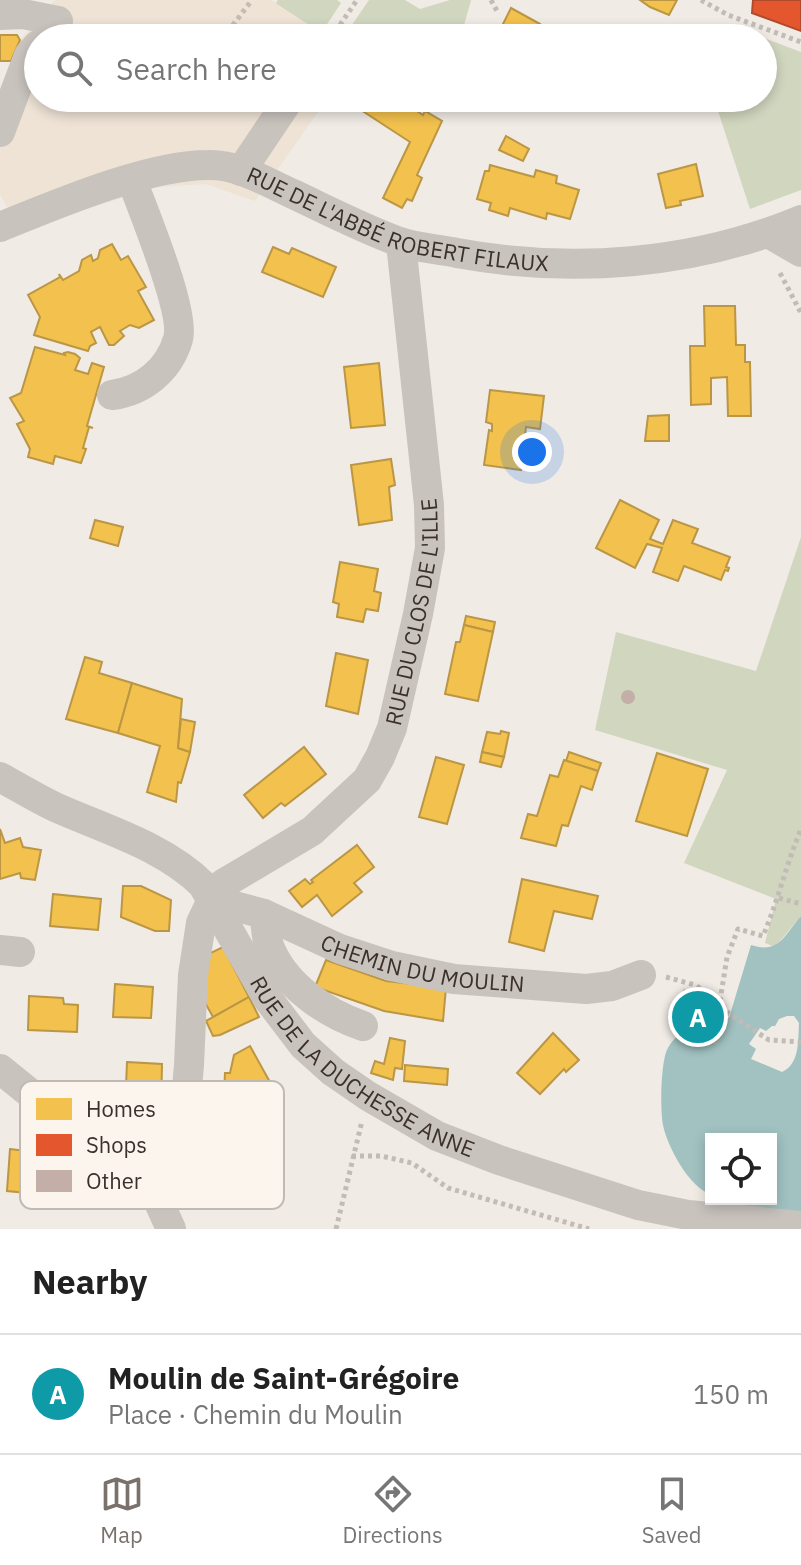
<!DOCTYPE html>
<html lang="en">
<head>
<meta charset="utf-8">
<style>
  body { margin:0; font-family:"IBM Plex Sans",sans-serif; background:#f2f2f2; color:#222 }
  .controls { position:absolute; right:24px; bottom:24px; display:grid; overflow:hidden; border-radius:0px; box-shadow:0 4px 12px #0003 }
  .controls button { width:72px; height:72px; display:grid; place-items:center; padding:0; border:0; border-bottom:2px solid #e0e0e0; background:#fff; color:#222; font:40px sans-serif }
  .you { position:absolute; left:532px; top:452px; width:28px; height:28px; margin:-20px; border:6px solid #fff; border-radius:50%; background:#1a73e8; box-shadow:0 0 0 12px #1a73e833 }
  .badge { display:grid; place-items:center; width:52px; height:52px; border-radius:50%; background:#7a716c; color:#fff; font-size:26px; font-weight:700 }
  .pin { position:absolute; translate:-50% -50%; border:4px solid #fff; box-shadow:0 2px 8px #0006 }
  .list { margin:0; padding:0; list-style:none }
  h2 { display:flex; justify-content:space-between; align-items:center; height:104px; margin:0; padding:0 32px; font-size:34px }
  h2 small { font-size:26px; font-weight:400; color:#767676 }
  .list li { display:grid; grid-template-columns:52px 1fr auto; gap:24px; align-items:center; box-sizing:border-box; height:120px; padding:0 32px; border-top:2px solid #e0e0e0 }
  .list b { display:block; font-size:30px; white-space:nowrap }
  .list p { margin:0; font-size:26px; white-space:nowrap; color:#767676 }
  .list em { font-size:26px; font-style:normal; color:#767676 }
  .icon { flex:none; width:44px; height:44px; fill:none; stroke:currentColor; stroke-width:2; stroke-linecap:round; stroke-linejoin:round }
  .map { position:relative; flex:none; width:801px; height:1229px; overflow:hidden }
  .search { position:absolute; background:#fff; box-shadow:0 4px 12px #0003; left:24px; right:24px; top:24px; height:88px; display:flex; align-items:center; gap:20px; box-sizing:border-box; padding:0 28px; border-radius:44px; color:#767676; font-size:30px }
  .sheet { height:224px; background:#fff }
  nav { display:flex; justify-content:space-around; align-items:center; box-sizing:border-box; height:112px; border-top:2px solid #e0e0e0; background:#fff; font-size:22px; color:#767676 }
  nav a { display:grid; justify-items:center; gap:4px }
  nav .on { color:#7a716c }
  .map>svg:first-child { display:block }
  .green { fill:#d1d6bf }
  .plaza { fill:#eee3d5 }
  .water { fill:#a1c2c1; fill-rule:evenodd }
  .homes { fill:#f2c14e; stroke:#bb9644; stroke-width:2 }
  .shops { fill:#e4572e; stroke:#b14b2d; stroke-width:2 }
  .building { fill:#c3afa7 }
  .lines { fill:none; stroke-linecap:round; stroke-linejoin:round }
  .path { stroke:#c2bbb6; stroke-width:5; stroke-dasharray:4 4; stroke-linecap:butt }
  .minor { stroke:#c9c3be; stroke-width:30 }
  .labels { text-anchor:middle; stroke-width:8; stroke-linejoin:round; paint-order:stroke }
  .street-label { font-size:22px; fill:#3b302b; stroke:#fbf5ee }
  .key { fill:#fbf5ee; stroke:#c1bab4; stroke-width:2 }
  .key-label { font-size:22px; fill:#3b302b }
</style>
</head>
<body>
<div class="map">
<svg width="801" height="1229" viewBox="0 0 801 1229">
  <rect width="100%" height="100%" fill="#f0ebe5"/>
  <g class="green">
    <polygon points="278,0 337,0 341,3 318,38 261,24"/>
    <polygon points="369,0 405,0 420,9 450,0 471,0 463,29 466,38 343,38"/>
    <polygon points="751,33 801,52 801,190 750,209 718,111 724,98 763,98 763,38 749,38"/>
    <polygon points="801,537 801,916 775,947 765,943 776,899 684,863 727,770 595,730 616,632 756,671"/>
  </g>
  <polygon class="plaza" points="55,0 271,0 329,38 38,38 38,98 328,98 255,201 206,184 156,187 36,225 24,233 0,195 0,89 20,40"/>
  <path class="water" d="M801 916V1229L737 1208 729 1199H771V1139H711V1194C690 1189 667 1146 663 1125 660 1109 661 1072 665 1056 668 1043 678 1035 688 1027L716 1044 729 1018 751 945C779 954 784 936 801 916ZM787 1016H794L799 1023C798 1040 800 1064 782 1072L751 1059 756 1049 749 1044 760 1028 766 1031 772 1026H775L779 1019Z"/>
  <g class="homes">
    <polygon points="640,0 677,0 669,15 650,7"/>
    <polygon points="511,8 540,24 532,38 516,38 509,34 506,38 498,34"/>
    <polygon points="0,35 17,35 20,40 11,61 0,61"/>
    <polygon points="369,98 398,98 423,115 425,111 442,121 417,175 422,178 412,201 407,199 402,208 383,198 410,142 361,110"/>
    <polygon points="506,136 529,149 523,161 499,150"/>
    <polygon points="696,164 703,196 680,201 681,205 666,208 658,174"/>
    <polygon points="490,165 534,177 536,170 557,176 556,183 579,190 570,219 547,213 546,219 510,208 508,216 489,210 491,203 477,199 485,171 489,171"/>
    <polygon points="112,244 121,260 128,256 146,287 138,291 154,320 139,328 130,325 120,331 124,336 114,345 109,345 100,327 91,332 96,343 90,346 88,351 34,335 40,317 28,295 60,277 59,274 63,280 79,271 82,260 91,255 93,261 98,258 100,250"/>
    <polygon points="273,247 289,254 292,248 336,267 323,297 262,272"/>
    <polygon points="704,306 735,306 736,345 745,345 745,362 750,362 751,416 728,416 727,377 711,378 711,404 691,405 690,346 705,346"/>
    <polygon points="35,347 65,355 64,353 68,352 75,354 80,358 75,370 88,374 92,363 104,367 87,426 93,428 89,427 83,448 86,449 81,463 55,456 53,464 28,457 30,449 17,424 24,421 10,398 21,393"/>
    <polygon points="379,363 385,425 351,428 344,367"/>
    <polygon points="490,390 544,396 540,429 526,427 521,470 484,465 489,430 492,431 492,424 486,422"/>
    <polygon points="669,415 669,441 645,441 648,416"/>
    <polygon points="391,459 395,485 389,487 392,520 359,525 351,465"/>
    <polygon points="620,500 659,520 650,539 663,544 673,520 698,529 692,543 730,557 726,567 729,568 728,571 725,570 721,580 684,566 678,581 653,572 662,548 647,544 635,568 596,548"/>
    <polygon points="95,520 123,527 118,546 90,538"/>
    <polygon points="340,562 378,569 374,591 381,593 378,611 366,609 363,622 337,617 339,604 333,602"/>
    <polygon points="466,616 495,622 493,632 464,625"/>
    <polygon points="464,625 493,632 478,701 445,694 456,642 460,642"/>
    <polygon points="336,653 368,660 358,714 326,706"/>
    <polygon points="85,657 102,662 99,673 132,683 118,733 66,719"/>
    <polygon points="132,683 182,699 178,748 190,752 181,783 178,782 176,802 147,792 160,746 118,733"/>
    <polygon points="181,719 195,722 190,752 178,748"/>
    <polygon points="501,731 509,733 504,757 482,752 487,732 500,734"/>
    <polygon points="304,747 326,774 285,806 281,803 263,818 244,795"/>
    <polygon points="482,752 504,757 501,767 480,762"/>
    <polygon points="569,752 601,763 598,771 566,761"/>
    <polygon points="657,753 708,769 687,836 636,821"/>
    <polygon points="436,757 464,765 447,824 419,817"/>
    <polygon points="564,760 598,771 592,790 581,786 568,826 562,825 556,846 521,838 528,814 537,816 550,775 558,777"/>
    <polygon points="0,829 5,843 20,838 23,847 41,850 35,880 21,878 20,873 0,879"/>
    <polygon points="357,845 374,867 354,883 362,892 332,916 317,895 302,907 289,891 305,879 310,884 313,882 311,880"/>
    <polygon points="522,879 598,896 592,919 554,911 544,951 509,942"/>
    <polygon points="123,886 141,886 171,900 169,931 155,931 121,917"/>
    <polygon points="53,894 101,899 98,930 50,926"/>
    <polygon points="223,947 249,997 213,1017 203,999 202,957"/>
    <polygon points="326,960 386,981 446,988 443,1021 384,1011 315,987"/>
    <polygon points="115,984 153,987 151,1018 113,1017"/>
    <polygon points="29,996 63,998 64,1004 78,1005 77,1032 28,1030"/>
    <polygon points="249,997 259,1017 220,1035 213,1036 206,1021"/>
    <polygon points="553,1033 579,1060 566,1072 564,1069 540,1094 517,1073"/>
    <polygon points="390,1038 405,1041 402,1069 395,1068 393,1080 371,1073 375,1061 384,1064"/>
    <polygon points="250,1046 271,1084 255,1094 251,1089 244,1094 224,1093 225,1073 230,1073 234,1055"/>
    <polygon points="127,1062 162,1064 161,1111 125,1109"/>
    <polygon points="405,1065 448,1069 447,1085 404,1081"/>
    <polygon points="10,1149 35,1152 34,1161 61,1164 58,1196 7,1191"/>
  </g>
  <polygon class="shops" points="753,0 801,0 801,31 752,13"/>
  <g class="building">
    <circle cx="628" cy="697" r="7"/>
    <polygon points="684,989 729,1018 716,1044 668,1015"/>
  </g>
  <g class="lines">
    <g class="path">
      <polyline points="491,0 497,11"/>
      <polyline points="701,0 728,15 801,42"/>
      <polyline points="223,38 252,0"/>
      <polyline points="331,38 357,0"/>
      <polyline points="780,273 801,313"/>
      <polyline points="779,898 801,904"/>
      <polyline points="666,977 695,985 720,1001 729,1014 769,1040 801,1042"/>
      <path d="M720 1001 727 957 738 929 763 936C778 901 786 865 801 829"/>
      <polyline points="352,1156 381,1156 412,1163 448,1188 589,1229"/>
      <polyline points="336,1229 362,1121"/>
    </g>
    <g class="minor">
      <polyline points="0,15 23,14 58,21"/>
      <polyline points="0,132 29,55 38,45"/>
      <polyline points="241,171 290,98"/>
      <path id="s1" d="M0 227C57 204 148 165 208 165 238 164 266 182 293 194 327 210 362 228 397 241 416 248 438 249 457 253 571 274 693 265 801 220"/>
      <polyline points="768,233 801,252"/>
      <path d="M112 395C143 391 169 370 178 339 186 312 143 211 132 180"/>
      <path id="s2" d="M0 777C18 787 36 798 55 807 104 829 164 846 203 885L268 999 303 1045 333 1072 368 1096 437 1136 499 1160 638 1205 688 1215 801 1226"/>
      <path id="s3" d="M212 900 264 914 340 949 392 966 454 979 586 989 612 986 641 975"/>
      <path d="M264 914C266 924 266 936 269 946 284 985 325 1013 363 1026"/>
      <polyline points="0,950 20,952"/>
      <polyline points="0,1069 144,1185 157,1198 171,1229"/>
      <path id="s4" d="M157 1198 171 1178 182 1146 189 1065 193 975 201 923 212 900 223 884 312 831 367 780 380 757 392 728 418 614 430 548 429 505 401 243"/>
    </g>
  </g>
  <g class="labels">
    <g class="street-label">
      <text dy="8" stroke="none"><textPath href="#s1" startOffset="418">RUE DE L'ABBÉ ROBERT FILAUX</textPath></text>
      <text dy="8" stroke="none"><textPath href="#s4" startOffset="682">RUE DU CLOS DE L'ILLE</textPath></text>
      <text dy="8" stroke="none"><textPath href="#s3" startOffset="222">CHEMIN DU MOULIN</textPath></text>
      <text dy="8" stroke="none"><textPath href="#s2" startOffset="480">RUE DE LA DUCHESSE ANNE</textPath></text>
    </g>
  </g>
  <rect x="20" y="1081" width="264" height="128" rx="12" class="key"/>
  <rect x="36" y="1098" width="36" height="22" fill="#f2c14e"/>
  <rect x="36" y="1134" width="36" height="22" fill="#e4572e"/>
  <rect x="36" y="1170" width="36" height="22" fill="#c3afa7"/>
  <g class="key-label">
    <text x="86" y="1117">Homes</text>
    <text x="86" y="1153">Shops</text>
    <text x="86" y="1189">Other</text>
  </g>
</svg>
<div class="controls">
<button><svg class="icon" aria-label="locate" viewBox="0 0 24 24"><circle cx="12" cy="12" r="6"/><path d="M12 2v4M12 18v4M2 12h4M18 12h4"/></svg></button>
</div>
<div class="you"></div>
<div class="pin badge" style="left:698px;top:1017px;background:#0f9aa8">A</div>
<div class="search"><svg class="icon" aria-label="search" viewBox="0 0 24 24"><circle cx="10" cy="10" r="6"/><path d="M15 15l6 6"/></svg>Search here</div>
</div>
<section class="sheet">
<h2>Nearby<small></small></h2>
<ul class="list">
<li><span class="badge" style="background:#0f9aa8">A</span><div><b>Moulin de Saint-Grégoire</b><p>Place · Chemin du Moulin</p></div><em>150 m</em></li>
</ul>
</section>
<nav>
<a class="on"><svg class="icon" aria-label="map" viewBox="0 0 24 24"><path d="M3 6l6-2 6 2 6-2v14l-6 2-6-2-6 2zM9 4v14M15 6v14"/></svg>Map</a>
<a><svg class="icon" aria-label="directions" viewBox="0 0 24 24"><path d="M12 3l9 9-9 9-9-9zM9 14v-3h6M13 9l2 2-2 2"/></svg>Directions</a>
<a><svg class="icon" aria-label="saved" viewBox="0 0 24 24"><path d="M7 4h10v16l-5-4-5 4z"/></svg>Saved</a>
</nav>
</body>
</html>
